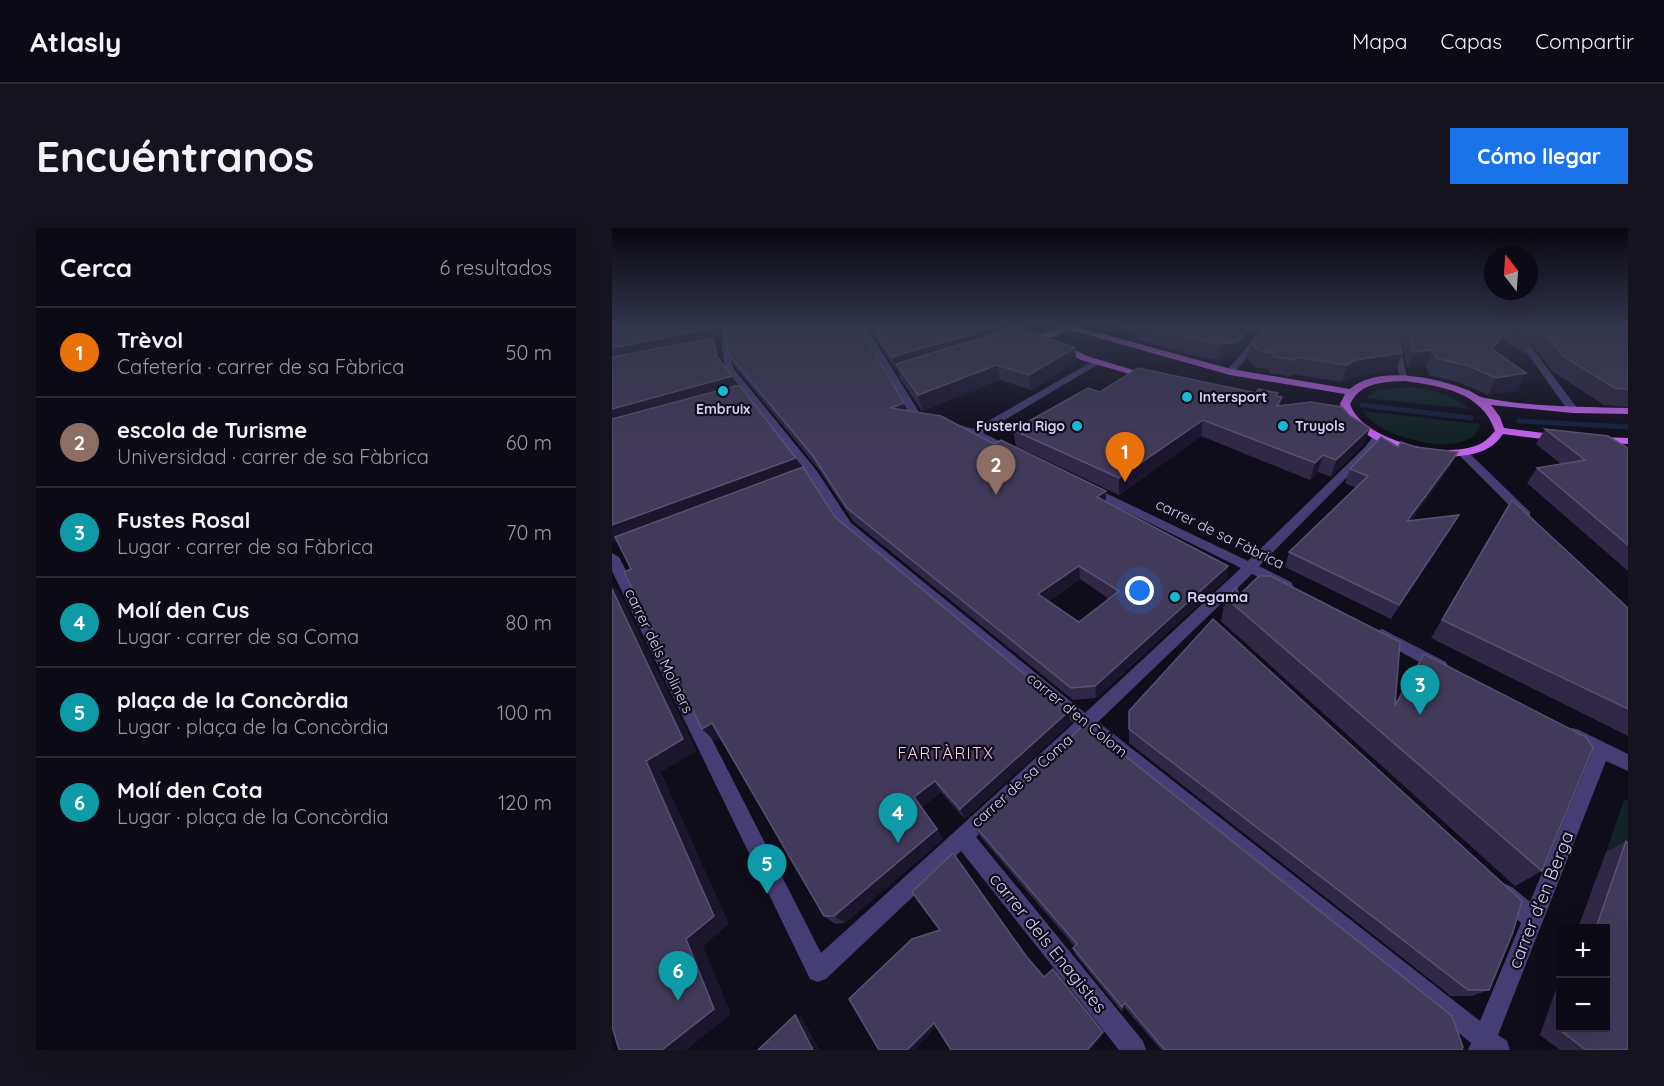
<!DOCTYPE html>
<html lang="es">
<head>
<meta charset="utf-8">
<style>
  body { margin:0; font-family:Quicksand,sans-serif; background:#15131d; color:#f1f3f6 }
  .controls { position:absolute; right:18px; bottom:18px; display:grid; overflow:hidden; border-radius:0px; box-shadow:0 6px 24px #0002 }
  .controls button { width:54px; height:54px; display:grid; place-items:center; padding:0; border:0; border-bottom:2px solid #2c2b34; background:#0c0a14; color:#f1f3f6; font:30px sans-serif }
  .compass { position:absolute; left:872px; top:18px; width:54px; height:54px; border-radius:50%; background:#0c0a14; box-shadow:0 6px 24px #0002; rotate:343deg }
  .you { position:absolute; left:528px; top:363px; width:21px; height:21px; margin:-15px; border:4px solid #fff; border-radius:50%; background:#1a73e8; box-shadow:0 0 0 9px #1a73e833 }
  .badge { display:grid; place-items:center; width:39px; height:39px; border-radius:50%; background:#1a73e8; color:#fff; font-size:20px; font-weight:700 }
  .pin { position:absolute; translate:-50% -50px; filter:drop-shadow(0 2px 3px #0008) }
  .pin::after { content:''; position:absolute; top:32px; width:21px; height:18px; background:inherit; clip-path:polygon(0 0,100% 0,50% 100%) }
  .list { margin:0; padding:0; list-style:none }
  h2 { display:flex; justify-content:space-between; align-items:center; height:78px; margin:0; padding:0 24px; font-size:26px }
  h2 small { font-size:20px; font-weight:400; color:#9a9aa0 }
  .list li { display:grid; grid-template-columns:39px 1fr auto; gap:18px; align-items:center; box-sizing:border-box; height:90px; padding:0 24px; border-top:2px solid #2c2b34 }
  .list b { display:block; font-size:22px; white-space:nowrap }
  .list p { margin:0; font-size:20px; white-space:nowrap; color:#9a9aa0 }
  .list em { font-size:20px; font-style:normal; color:#9a9aa0 }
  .map { position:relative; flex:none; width:1016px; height:822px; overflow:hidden; border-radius:0px }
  header { display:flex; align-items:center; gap:36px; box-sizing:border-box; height:84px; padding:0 30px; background:#0c0a14; border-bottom:2px solid #2c2b34 }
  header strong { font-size:28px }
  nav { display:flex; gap:33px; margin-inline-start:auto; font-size:21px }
  .intro { display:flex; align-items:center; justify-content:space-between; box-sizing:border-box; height:144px; padding:0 36px }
  h1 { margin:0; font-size:42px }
  .button { padding:15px 27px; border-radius:0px; background:#1a73e8; color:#fff; font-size:21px; font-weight:700 }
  main { display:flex; gap:36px; padding:0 36px }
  aside { flex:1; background:#0c0a14; border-radius:0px; box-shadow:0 6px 24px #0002 }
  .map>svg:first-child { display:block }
  .green { fill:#112324 }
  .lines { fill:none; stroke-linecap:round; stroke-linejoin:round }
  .stream { stroke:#13213e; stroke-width:5 }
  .minor { fill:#443e74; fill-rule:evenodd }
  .major { fill:#c162eb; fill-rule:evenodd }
  .wall { fill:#302846; fill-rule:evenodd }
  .shaded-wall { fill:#1c162d }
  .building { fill:#423a5a; stroke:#595173; stroke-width:1.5; fill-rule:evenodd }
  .poi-dot { fill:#1bb7d7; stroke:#100d1b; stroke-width:2 }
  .labels { text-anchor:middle; stroke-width:4.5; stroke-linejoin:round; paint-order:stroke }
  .far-poi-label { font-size:14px; font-weight:bold; fill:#d5cdf9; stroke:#100d1b; text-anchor:start }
  .street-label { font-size:15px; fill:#d5cdf9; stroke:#100d1b }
  .poi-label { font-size:15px; font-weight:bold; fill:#d5cdf9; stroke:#100d1b; text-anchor:start }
  .neighbourhood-label { font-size:16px; letter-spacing:1.5px; fill:#f9cfe7; stroke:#100d1b }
  .near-street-label { font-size:18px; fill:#d5cdf9; stroke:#100d1b }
</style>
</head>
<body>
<header>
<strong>Atlasly</strong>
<nav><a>Mapa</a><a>Capas</a><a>Compartir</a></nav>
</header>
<div class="intro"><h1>Encuéntranos</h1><a class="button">Cómo llegar</a></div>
<main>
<aside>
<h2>Cerca<small>6 resultados</small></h2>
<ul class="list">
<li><span class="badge" style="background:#e8710a">1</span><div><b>Trèvol</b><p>Cafetería · carrer de sa Fàbrica</p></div><em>50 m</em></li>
<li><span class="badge" style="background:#8d6e63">2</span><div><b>escola de Turisme</b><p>Universidad · carrer de sa Fàbrica</p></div><em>60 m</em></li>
<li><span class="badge" style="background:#0f9aa8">3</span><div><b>Fustes Rosal</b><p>Lugar · carrer de sa Fàbrica</p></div><em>70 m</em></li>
<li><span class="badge" style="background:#0f9aa8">4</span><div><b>Molí den Cus</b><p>Lugar · carrer de sa Coma</p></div><em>80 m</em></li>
<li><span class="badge" style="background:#0f9aa8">5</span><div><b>plaça de la Concòrdia</b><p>Lugar · plaça de la Concòrdia</p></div><em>100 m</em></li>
<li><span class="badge" style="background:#0f9aa8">6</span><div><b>Molí den Cota</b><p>Lugar · plaça de la Concòrdia</p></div><em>120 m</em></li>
</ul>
</aside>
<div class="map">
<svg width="1016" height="822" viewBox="0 0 1016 822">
  <rect width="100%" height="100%" fill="#100d1b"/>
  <g class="green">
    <polygon points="801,159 836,167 859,181 753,170 765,162"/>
    <path d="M751 183 868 196C860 235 765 210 751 183Z"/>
    <polygon points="1012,572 1016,572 1016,640 994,624"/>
  </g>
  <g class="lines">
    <g class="stream">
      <polyline points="750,177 859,190"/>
      <polyline points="907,193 1016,199"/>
    </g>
    <g class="minor">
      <polygon points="111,97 119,97 117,116 121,140 205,243 239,295 473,485 629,340 473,263 473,259 481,259 636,333 753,219 762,207 770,207 771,209 761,223 647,338 679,354 681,357 679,360 669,360 640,346 486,494 868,793 909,695 886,673 883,666 886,659 893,656 900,659 918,674 980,525 955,512 952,507 955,502 961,500 967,502 1016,526 1016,543 994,533 886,807 895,813 898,822 856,822 859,815 474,505 364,609 531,813 534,822 507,822 349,623 214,751 206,754 198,751 0,343 0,325 7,329 209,725 462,495 231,301 196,246 113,140 109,116"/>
      <polygon points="245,97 253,97 307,184 322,189 322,193 299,188"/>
      <polygon points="654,97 662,97 621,146 615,146 615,142"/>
      <polygon points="775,97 783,97 796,152 788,150"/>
      <polygon points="895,97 903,97 965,180 965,184 957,184"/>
      <polygon points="483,132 490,134 371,205 405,222 405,226 397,226 339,199 344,196 362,201"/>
      <polygon points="850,221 854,222 918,284 918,290 910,290 846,226 845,224"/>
      <polygon points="770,401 834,434 836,438 834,442 828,444 822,442 765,411 763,407 765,403"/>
    </g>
    <g class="major">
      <path d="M398 97H406L408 102C434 113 439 97 458 97L619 141 738 161C764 137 823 149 853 161 860 163 866 169 873 170 919 179 970 179 1016 180V186L961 185 879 177 888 189 892 200 947 207 952 210 947 213 891 206C888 210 885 214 881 217 846 244 741 221 728 176L733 166 618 147 455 101C440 114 419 113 402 106ZM793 153C829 158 870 164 883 203 880 206 877 210 873 213 842 235 750 214 738 176 749 154 771 154 793 153Z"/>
      <polygon points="443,115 449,115 475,128 544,149 539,152 469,132 443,119"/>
      <polygon points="986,209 1016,210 1016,216 982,214 981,212"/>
    </g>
  </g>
  <g class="wall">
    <polygon points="0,97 107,112 103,113 107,122 110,136 120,148 124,158 184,230 189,240 223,289 459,495 353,591 329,564 310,579 331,611 233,695 223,696 212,688 108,510 103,513 90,501 19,341 5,313 0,315"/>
    <polygon points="256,97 390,97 392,103 463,120 464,134 419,162 388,152 310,183 288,150 286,141 283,141"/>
    <polygon points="513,97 651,97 622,130 607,132 576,126 524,111 524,106 513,103"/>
    <polygon points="784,97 1016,97 1016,179 992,177 941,144 918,115 913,126 890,111 882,122 914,145 905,162 876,167 849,155 817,147 814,138 796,140"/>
    <polygon points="639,115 790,125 784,142 739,149 730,154 680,146 679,149 658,145 658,142 643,139 636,132"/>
    <path d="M117 127 292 175 295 183 494 275 616 338 614 351 484 470 461 472 241 293 207 242 123 139ZM468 351 497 371 467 394 437 373Z"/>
    <polygon points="488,164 644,165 665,168 668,178 752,216 719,249 706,244 698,252 589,208 507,267 404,218 401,202"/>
    <polygon points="933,201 1016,220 1016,343 915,255 925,240 949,236 924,216"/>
    <polygon points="786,219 838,239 799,293 839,301 779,391 673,339 677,324 744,260 733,255 738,241"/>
    <polygon points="900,272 1016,380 1016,508 819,410 889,289"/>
    <polygon points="614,370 784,473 797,449 812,426 930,643 903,658 609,393"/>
    <polygon points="517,483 877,762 860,768 839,768 517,515"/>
    <polygon points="363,598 850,822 549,822 513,780 510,784 463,726 461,720 462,718 368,608"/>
    <polygon points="1014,613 1016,822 948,822 928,807 948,750 948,800 993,800 993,700 966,700 994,624"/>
  </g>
  <g class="shaded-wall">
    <polygon points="101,97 109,97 107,112 103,113 107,122 111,141 0,133 0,120"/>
    <polygon points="391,97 392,109 284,136 286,141 283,141 279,129"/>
    <polygon points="640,97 651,97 622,130 607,132 609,116"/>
    <polygon points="897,97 890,111 872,137 880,121"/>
    <polygon points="463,120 464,134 419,162 417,147"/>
    <polygon points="821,122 814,138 796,140 802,124"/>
    <polygon points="790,125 784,142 739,149 730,154 735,137 744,132"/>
    <polygon points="385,137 388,152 310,183 306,167"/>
    <polygon points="914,145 905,162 876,167 884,150"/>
    <polygon points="120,148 126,161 0,197 0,181"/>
    <polygon points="292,175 296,188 279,180"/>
    <polygon points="591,192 589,208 507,267 507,250"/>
    <polygon points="758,200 752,216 719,249 724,232"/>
    <polygon points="846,224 838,239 788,308 795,293"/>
    <polygon points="711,227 706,244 698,252 703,235"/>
    <polygon points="184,230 190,243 0,315 0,297"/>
    <polygon points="494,263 494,276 485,269"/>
    <polygon points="847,287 839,301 779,391 787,377"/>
    <polygon points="467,338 468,351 428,379 426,366"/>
    <polygon points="616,338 614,351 484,470 483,458"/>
    <polygon points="0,357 8,365 85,523 49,544 117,696 91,718 119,786 74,822 50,822 74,711 34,533 0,361"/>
    <polygon points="457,483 459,495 353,591 348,581"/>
    <polygon points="100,495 112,507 103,513 90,501"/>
    <polygon points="323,553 329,564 309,580 302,569"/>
    <polygon points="325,601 331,611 233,695 222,688"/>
    <polygon points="513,775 513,780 510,784 510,779"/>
    <polygon points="183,787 190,789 207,822 201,822"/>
    <polygon points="322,795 326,797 302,822 295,822"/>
    <polygon points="491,804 491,806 478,822 475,822"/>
  </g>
  <g class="building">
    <polygon points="9,97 101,97 101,100 0,120 0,98"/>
    <path d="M114 97H246L292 175 279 180 329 188 382 216 389 212 494 263 485 269 616 338 483 458 459 460 235 280 201 228 117 127 113 104ZM467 338 507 363 467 394 426 366Z"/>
    <polygon points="259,97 391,97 279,129"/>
    <polygon points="532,97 640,97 625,114 609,116 578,110"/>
    <polygon points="654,97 782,97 790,125 744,132 735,137 684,129 683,132 661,129 662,125 646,122 639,115"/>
    <polygon points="794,97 897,97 880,121 914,145 884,150 857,138 824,130 821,122 802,124"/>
    <polygon points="901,97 912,97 921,109"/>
    <polygon points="926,97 1016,97 1016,161 1003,160 951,128"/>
    <polygon points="405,99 463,120 417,147 385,137 306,167 284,136"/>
    <polygon points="101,110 105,129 120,148 0,181 0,129"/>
    <polygon points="526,140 644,165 646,161 666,165 664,168 670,169 665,178 699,174 730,179 738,188 758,200 724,232 711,227 703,235 591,192 507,250 401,202 476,160 488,164"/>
    <polygon points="127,157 184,230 0,297 0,191"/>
    <polygon points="933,201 996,208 1016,220 1016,317 925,240 973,232"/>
    <polygon points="769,209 786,219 789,214 803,219 846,224 795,293 847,287 787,377 677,324 756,248 738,241"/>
    <polygon points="191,239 223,289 457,483 348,581 323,553 302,569 325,601 222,688 212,688 100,495 90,501 12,344 19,341 3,309"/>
    <polygon points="900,272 1016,380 1016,481 830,392"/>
    <polygon points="647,348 659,348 788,414 783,478 812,426 974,509 981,520 930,643 614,370 624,359 627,367"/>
    <polygon points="0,361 71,511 34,533 102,688 74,711 102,781 50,822 7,822 0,798"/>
    <polygon points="601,391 910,673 901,704 877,762 856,762 517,501 517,483"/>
    <polygon points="473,496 840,788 851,819 850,822 553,822 513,775 510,779 461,720 465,716 363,598"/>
    <polygon points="1014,613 1016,615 1016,822 974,822 949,803 950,800 993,800 993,700 984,700"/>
    <polygon points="341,625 414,728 432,749 441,741 491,804 475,822 339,822 322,795 295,822 267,822 237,771 300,711 328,702 300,664"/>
    <polygon points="183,787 201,822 146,822"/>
  </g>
  <linearGradient id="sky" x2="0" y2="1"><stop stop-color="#09070f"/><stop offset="0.46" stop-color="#31354a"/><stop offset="1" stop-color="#31354a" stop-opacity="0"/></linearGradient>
  <rect width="1016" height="212" fill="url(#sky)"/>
  <g class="poi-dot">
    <circle cx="111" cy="163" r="6"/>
    <circle cx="575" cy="169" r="6"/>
    <circle cx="465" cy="198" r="6"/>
    <circle cx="671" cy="198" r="6"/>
    <circle cx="563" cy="369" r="6"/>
  </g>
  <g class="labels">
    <g class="far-poi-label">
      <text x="587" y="174">Intersport</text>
      <text x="111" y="186" text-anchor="middle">Embruix</text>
      <text x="453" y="203" text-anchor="end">Fusteria Rigo</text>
      <text x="683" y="203">Truyols</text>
    </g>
    <g class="street-label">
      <text transform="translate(608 306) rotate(26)" y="5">carrer de sa Fàbrica</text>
      <text transform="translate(47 423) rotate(64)" y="5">carrer dels Moliners</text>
      <text transform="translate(465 487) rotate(39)" y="5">carrer d'en Colom</text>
      <text transform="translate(410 553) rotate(-42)" y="5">carrer de sa Coma</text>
    </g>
    <g class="poi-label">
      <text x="575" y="374">Regama</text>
    </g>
    <g class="neighbourhood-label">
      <text x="334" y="531">FARTÀRITX</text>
    </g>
    <g class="near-street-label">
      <text transform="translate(929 672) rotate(-68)" y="6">carrer d'en Berga</text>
      <text transform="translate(436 715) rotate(51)" y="6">carrer dels Enagistes</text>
    </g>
  </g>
</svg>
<div class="controls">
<button>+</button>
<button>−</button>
</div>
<svg class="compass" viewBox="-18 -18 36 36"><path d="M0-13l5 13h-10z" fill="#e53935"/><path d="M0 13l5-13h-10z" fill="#9a9aa0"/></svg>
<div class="you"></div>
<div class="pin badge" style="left:513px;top:254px;background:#e8710a">1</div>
<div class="pin badge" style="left:384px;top:267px;background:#8d6e63">2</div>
<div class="pin badge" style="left:808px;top:487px;background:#0f9aa8">3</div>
<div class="pin badge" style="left:286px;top:615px;background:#0f9aa8">4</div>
<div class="pin badge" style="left:155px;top:666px;background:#0f9aa8">5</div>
<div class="pin badge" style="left:66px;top:773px;background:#0f9aa8">6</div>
</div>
</main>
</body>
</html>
